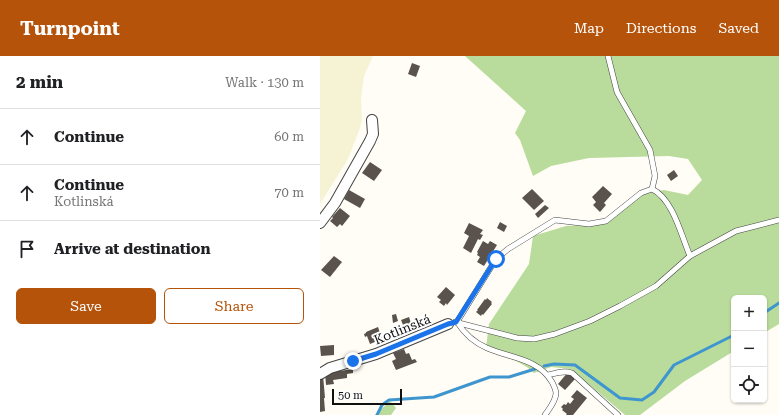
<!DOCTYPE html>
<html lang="en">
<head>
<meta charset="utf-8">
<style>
  body { margin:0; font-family:"Roboto Serif",serif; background:#f2f2f2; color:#202124 }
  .controls { position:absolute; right:12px; bottom:12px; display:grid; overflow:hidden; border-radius:6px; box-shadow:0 1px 3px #0004 }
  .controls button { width:36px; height:36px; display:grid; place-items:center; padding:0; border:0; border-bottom:1px solid #e0e0e0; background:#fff; color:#202124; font:20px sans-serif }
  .scale { position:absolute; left:12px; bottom:10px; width:70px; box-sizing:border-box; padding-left:4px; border:2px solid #111; border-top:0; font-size:11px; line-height:14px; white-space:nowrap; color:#111; -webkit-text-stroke:3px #fff; paint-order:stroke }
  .stop { position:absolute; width:12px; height:12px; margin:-9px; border:3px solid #1a73e8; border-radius:50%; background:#fff }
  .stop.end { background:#1a73e8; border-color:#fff; box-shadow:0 1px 4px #0008 }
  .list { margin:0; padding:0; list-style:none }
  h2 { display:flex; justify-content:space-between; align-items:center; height:52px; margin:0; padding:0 16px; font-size:17px }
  h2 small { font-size:13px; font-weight:400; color:#757577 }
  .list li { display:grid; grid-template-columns:26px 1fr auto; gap:12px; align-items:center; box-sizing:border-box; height:56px; padding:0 16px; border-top:1px solid #e0e0e0 }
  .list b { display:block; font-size:15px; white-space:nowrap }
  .list p { margin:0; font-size:13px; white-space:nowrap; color:#757577 }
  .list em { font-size:13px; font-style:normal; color:#757577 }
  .actions { display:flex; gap:8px; padding:12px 16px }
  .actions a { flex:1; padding:9px 0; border:1px solid #b45309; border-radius:6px; text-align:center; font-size:14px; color:#b45309 }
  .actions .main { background:#b45309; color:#fff }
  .icon { flex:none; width:22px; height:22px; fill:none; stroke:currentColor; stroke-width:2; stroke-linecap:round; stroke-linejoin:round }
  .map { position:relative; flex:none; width:459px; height:359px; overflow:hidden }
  header { display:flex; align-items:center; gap:24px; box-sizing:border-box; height:56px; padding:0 20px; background:#b45309; color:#fff }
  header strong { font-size:19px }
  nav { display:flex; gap:22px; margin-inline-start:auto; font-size:14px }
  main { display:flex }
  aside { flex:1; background:#fff }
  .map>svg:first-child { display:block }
  .farmland { fill:#f6f3d4 }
  .forest { fill:#b9dc9c }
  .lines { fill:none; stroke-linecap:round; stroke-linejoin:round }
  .stream { stroke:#3f96cf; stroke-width:3 }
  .building { fill:#5a524d }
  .service-casing { stroke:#444; stroke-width:6 }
  .minor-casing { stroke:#444; stroke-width:12 }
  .service { stroke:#fff; stroke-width:5 }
  .minor { stroke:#fff; stroke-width:10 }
  .route { stroke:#1a73e8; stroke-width:5 }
  .labels { text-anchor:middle; stroke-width:4; stroke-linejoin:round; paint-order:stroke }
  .street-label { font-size:13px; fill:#111; stroke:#fff }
</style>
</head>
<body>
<header>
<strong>Turnpoint</strong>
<nav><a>Map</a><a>Directions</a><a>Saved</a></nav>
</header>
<main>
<aside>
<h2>2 min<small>Walk · 130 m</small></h2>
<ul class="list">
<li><svg class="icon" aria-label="ahead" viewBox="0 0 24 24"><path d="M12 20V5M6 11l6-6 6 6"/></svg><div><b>Continue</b></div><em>60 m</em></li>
<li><svg class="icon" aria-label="ahead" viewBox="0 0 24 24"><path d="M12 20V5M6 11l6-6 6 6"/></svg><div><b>Continue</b><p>Kotlinská</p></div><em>70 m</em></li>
<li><svg class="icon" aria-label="arrive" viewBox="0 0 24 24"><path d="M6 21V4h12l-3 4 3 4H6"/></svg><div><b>Arrive at destination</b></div></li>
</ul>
<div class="actions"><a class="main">Save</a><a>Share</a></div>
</aside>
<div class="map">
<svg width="459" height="359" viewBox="0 0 459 359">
  <rect width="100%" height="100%" fill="#fffdf5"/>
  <polygon class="farmland" points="0,0 53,0 44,20 41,42 42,63 40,72 28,103 0,148"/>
  <g class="forest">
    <path d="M145 0H459V268L444 277V242H414V295L365 325 320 359H305L251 313 231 311 214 317C201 304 182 301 166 292L169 268 209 208 213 180 246 170 284 168 322 138 344 134 368 139 382 124 368 103 349 100 269 102 231 110 213 120 200 84 195 77 206 55Z"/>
    <polygon points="70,345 76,352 71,359 55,359"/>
  </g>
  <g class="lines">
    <g class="stream">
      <polyline points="444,257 459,247"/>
      <polyline points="224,310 234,308 255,309 300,342 322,344 334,336 354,309 414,279"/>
      <polyline points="57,359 62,349 69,344 114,341 170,321 189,321 215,313"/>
    </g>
  </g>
  <g class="building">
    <polygon points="92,7 100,10 96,21 88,18"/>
    <polygon points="50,106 62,114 54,125 42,117"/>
    <polygon points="354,114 358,120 351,125 347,119"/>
    <polygon points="283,130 292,138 284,147 286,149 280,156 273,149 276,146 272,141"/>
    <polygon points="212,133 224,145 214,154 202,142"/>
    <polygon points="29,134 45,143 40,152 24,143"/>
    <polygon points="225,149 229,152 218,162 215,158"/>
    <polygon points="20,152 30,160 22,170 20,168 17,171 10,165 13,162 12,161"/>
    <polygon points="180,166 187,170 184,176 177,172"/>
    <polygon points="149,167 163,174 160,178 163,179 160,184 158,183 151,197 143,192 149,180 144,177"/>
    <polygon points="163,185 168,188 170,185 177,189 164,210 157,206 160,201 157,199 158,197 157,196"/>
    <polygon points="14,200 22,206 10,221 1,214"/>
    <polygon points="126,231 135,239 127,249 126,247 124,250 119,246 121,244 117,241"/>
    <polygon points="167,242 172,246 171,247 172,248 163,259 162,258 161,260 156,256 158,254 157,254 165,243 166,244"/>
    <polygon points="76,258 78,265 73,267 72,259"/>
    <polygon points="89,261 93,273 84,276 85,279 78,281 76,276 79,275 78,271 83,269 81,264"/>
    <polygon points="58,271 62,283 50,288 47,280 45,281 44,278 46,277 46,276"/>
    <polygon points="14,289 14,299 1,300 0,290"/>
    <polygon points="84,293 86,298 89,297 92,304 95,303 97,306 76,314 72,305 76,303 73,297"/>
    <polygon points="33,313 33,317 27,318 27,322 13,324 14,328 6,329 5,317"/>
    <polygon points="248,316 255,323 245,334 238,328"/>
    <polygon points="3,319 5,342 4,342 5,355 0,356 0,321"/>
    <polygon points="257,334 267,342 253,359 246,359 247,358 242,354 243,353 241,351 244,348 246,349 248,346 250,348 254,343 251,341"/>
  </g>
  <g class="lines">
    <defs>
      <g id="service">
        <polyline points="288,0 297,36 330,94 335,120 332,133"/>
        <polyline points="135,266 197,282 214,283 235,278 270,265 300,250 336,230 370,200 416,175 459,164"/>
        <path d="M228 319C236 317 244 314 252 317L298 359"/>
        <path d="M225 359C229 353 236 345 236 337 236 334 233 328 232 326 218 302 189 302 167 292 155 287 144 277 137 266L176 203 188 193 235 164 269 168 286 165 321 137 332 133C353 143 361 179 370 200"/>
      </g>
      <g id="minor">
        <polyline points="0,167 15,147 50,85 53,78 52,64"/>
        <polyline points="0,318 10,312 56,298 128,268"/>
      </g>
    </defs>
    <use href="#service" class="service-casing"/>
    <use href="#minor" class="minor-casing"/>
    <use href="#service" class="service"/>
    <use href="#minor" class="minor"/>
  </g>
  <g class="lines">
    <polyline class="route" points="33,305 56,298 128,268 136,266 176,203"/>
  </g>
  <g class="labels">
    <g class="street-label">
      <text transform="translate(82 273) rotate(-22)" y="5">Kotlinská</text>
    </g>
  </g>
</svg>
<div class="controls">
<button>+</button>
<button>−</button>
<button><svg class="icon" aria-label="locate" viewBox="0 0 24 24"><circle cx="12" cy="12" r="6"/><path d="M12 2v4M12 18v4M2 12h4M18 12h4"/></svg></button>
</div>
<div class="scale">50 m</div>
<div class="stop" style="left:176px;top:203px"></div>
<div class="stop end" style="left:33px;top:305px"></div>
</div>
</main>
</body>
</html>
